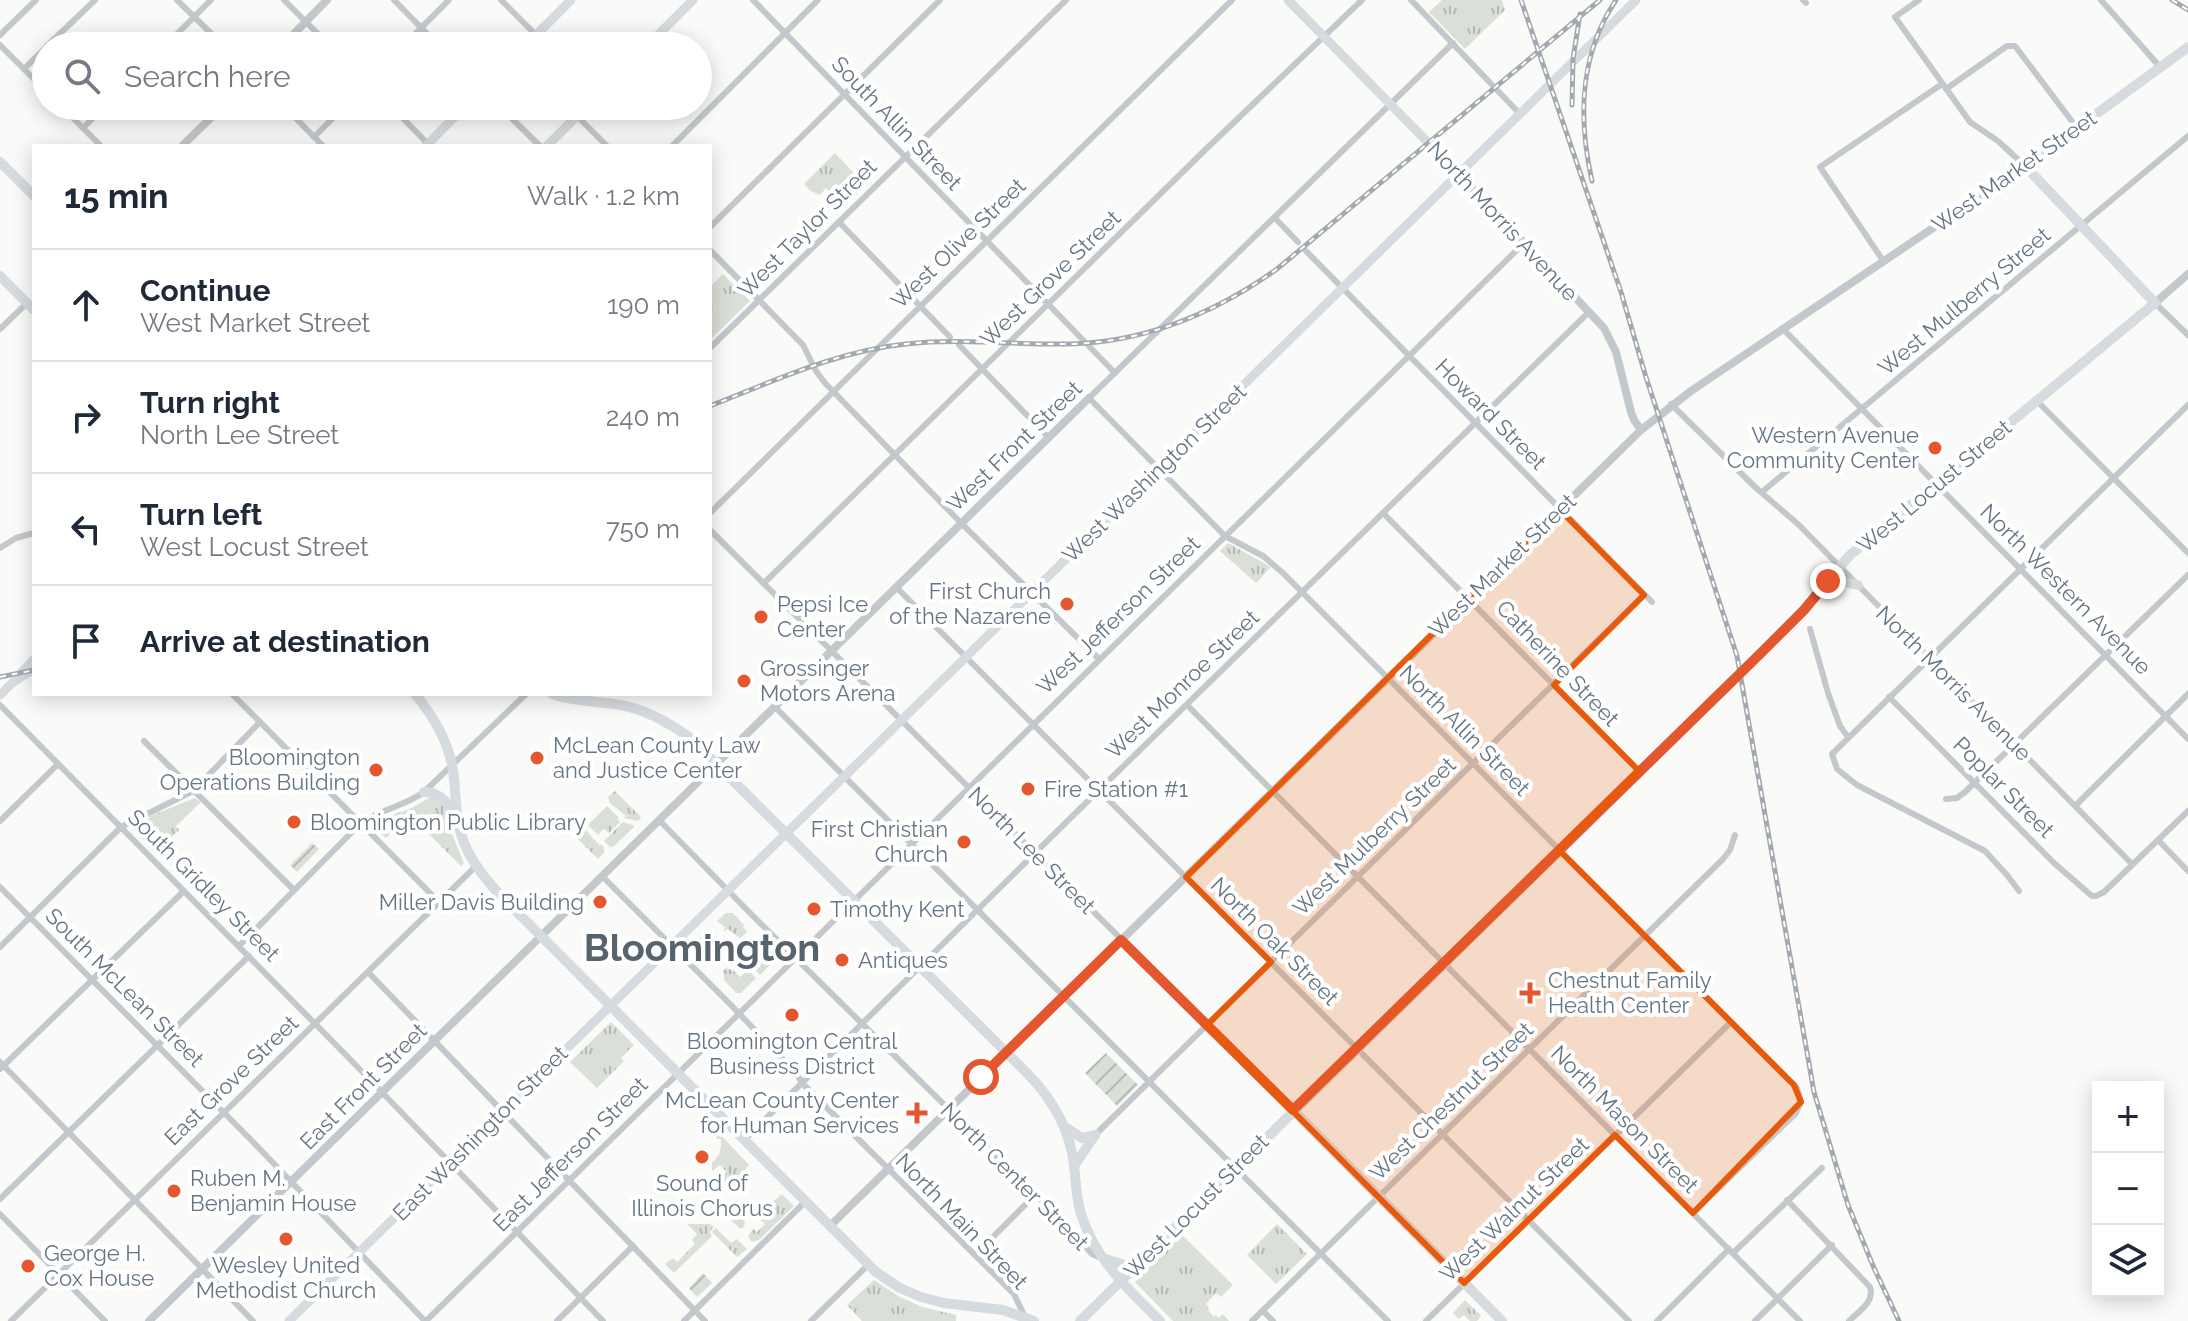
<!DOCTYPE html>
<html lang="en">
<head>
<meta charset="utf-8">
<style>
  body { margin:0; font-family:Raleway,sans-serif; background:#f6f6f7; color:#1f2937 }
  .controls { position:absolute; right:24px; bottom:24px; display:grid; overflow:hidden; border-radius:0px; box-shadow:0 4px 20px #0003 }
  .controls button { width:72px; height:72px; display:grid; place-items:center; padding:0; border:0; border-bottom:2px solid #e0e1e3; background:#fff; color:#1f2937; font:40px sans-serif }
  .stop { position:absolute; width:24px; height:24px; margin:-18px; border:6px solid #e4572e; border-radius:50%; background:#fff }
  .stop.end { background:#e4572e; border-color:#fff; box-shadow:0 2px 8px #0008 }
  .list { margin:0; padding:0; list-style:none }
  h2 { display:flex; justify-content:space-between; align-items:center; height:104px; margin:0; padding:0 32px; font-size:34px }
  h2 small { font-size:26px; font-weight:400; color:#747a83 }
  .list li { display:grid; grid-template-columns:52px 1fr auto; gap:24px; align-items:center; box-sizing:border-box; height:112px; padding:0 32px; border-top:2px solid #e0e1e3 }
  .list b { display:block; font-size:30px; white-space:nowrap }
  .list p { margin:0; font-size:26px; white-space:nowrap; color:#747a83 }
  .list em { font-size:26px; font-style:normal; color:#747a83 }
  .icon { flex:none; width:44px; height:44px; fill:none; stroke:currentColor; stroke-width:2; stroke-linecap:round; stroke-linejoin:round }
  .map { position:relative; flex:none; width:2188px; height:1321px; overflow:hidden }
  .search { position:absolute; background:#fff; box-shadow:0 4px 20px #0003; left:32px; top:32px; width:680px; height:88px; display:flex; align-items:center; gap:20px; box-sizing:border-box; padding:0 28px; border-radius:44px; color:#747a83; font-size:30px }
  .panel { position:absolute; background:#fff; box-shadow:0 4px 20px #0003; left:32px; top:144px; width:680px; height:552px; border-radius:0px }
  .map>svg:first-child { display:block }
  .grass { fill:url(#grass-tufts) }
  .garden { fill:url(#garden-furrows) }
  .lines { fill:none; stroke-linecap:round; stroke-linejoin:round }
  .minor { stroke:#c3c8cc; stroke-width:6 }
  .tertiary { stroke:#c3c8cc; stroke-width:8 }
  .secondary { stroke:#d6dbdf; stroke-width:9 }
  .primary { stroke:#d6dbdf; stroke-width:10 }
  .rail-casing { stroke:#a2aab0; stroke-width:5 }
  .rail { stroke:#fff; stroke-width:2; stroke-dasharray:6; stroke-linecap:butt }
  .route { stroke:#e4572e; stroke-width:10 }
  .marked { fill:#e8590c; fill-opacity:0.2; stroke:#e8590c; stroke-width:6; stroke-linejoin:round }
  .poi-dot { fill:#e4572e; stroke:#fff; stroke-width:3 }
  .labels { text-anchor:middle; stroke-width:8; stroke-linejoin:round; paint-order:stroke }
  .street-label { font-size:22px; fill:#657683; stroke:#fff }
  .poi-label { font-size:22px; fill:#657683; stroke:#fff; text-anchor:start }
  .town-label { font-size:38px; font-weight:bold; fill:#57646e; stroke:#fff }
</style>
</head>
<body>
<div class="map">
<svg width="2188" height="1321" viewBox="0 0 2188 1321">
  <defs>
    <pattern id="grass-tufts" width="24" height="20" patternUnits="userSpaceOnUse" patternTransform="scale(2)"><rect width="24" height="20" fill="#dadfd7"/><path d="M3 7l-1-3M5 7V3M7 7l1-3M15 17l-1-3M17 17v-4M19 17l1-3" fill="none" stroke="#b4b9b4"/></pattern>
    <pattern id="garden-furrows" width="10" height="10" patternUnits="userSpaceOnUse" patternTransform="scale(2)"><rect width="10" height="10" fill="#dadfd7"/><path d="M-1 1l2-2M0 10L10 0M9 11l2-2" fill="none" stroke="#b4b9b4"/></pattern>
  </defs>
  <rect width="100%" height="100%" fill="#fafaf8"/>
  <g class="grass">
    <polygon points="1442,0 1502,0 1505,10 1465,49 1429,12"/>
    <polygon points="835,153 865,185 843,208 826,188 820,195 811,191 804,184"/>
    <polygon points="723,274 750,301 710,340 710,287"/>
    <polygon points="1228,543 1271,567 1256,583 1220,551"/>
    <polygon points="615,791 641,817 638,821 624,818 626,816 610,803 608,797"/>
    <polygon points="195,798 201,802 176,826 179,830 155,853 134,830 138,821"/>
    <polygon points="429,798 436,798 447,808 452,834 464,863 461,866 410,815 386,838 373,825 378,820 412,808"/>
    <polygon points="607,806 619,818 617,819 620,822 609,833 604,828 598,835 588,825"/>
    <polygon points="623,822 635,826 613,847 610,847 604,841"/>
    <polygon points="579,826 583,827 600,846 601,844 604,847 604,853 598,859 574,835 574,831"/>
    <polygon points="726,913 733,913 744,925 743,927 747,932 740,938 728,929 723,931 726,928 717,921"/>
    <polygon points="703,935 710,942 710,947 719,959 715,964 712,962 710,964 706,963 693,950 693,945"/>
    <polygon points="754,939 759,944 762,942 774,954 774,961 760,975 751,966 758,959 749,947"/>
    <polygon points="726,968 734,971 740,977 748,970 756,978 741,993 736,993 724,980 724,974 722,972"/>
    <polygon points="611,1022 634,1045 621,1058 624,1061 597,1088 570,1062"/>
    <path d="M713 1127 749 1165 734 1182 731 1179 726 1185 720 1179 727 1172 720 1165 712 1171V1162C721 1156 721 1149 721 1139H717Z"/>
    <polygon points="782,1194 794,1206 759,1240 752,1242 748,1237 753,1229 757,1232 765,1224 756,1216"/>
    <polygon points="715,1202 728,1205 742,1219 745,1217 744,1227 740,1229 723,1211 709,1211 712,1207 714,1207"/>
    <polygon points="687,1224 710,1224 714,1227 709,1232 712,1236 674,1273 665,1264 673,1258 677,1262 695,1244 692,1240 697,1234"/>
    <polygon points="1277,1224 1307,1254 1276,1284 1247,1255"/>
    <polygon points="716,1228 731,1243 737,1239 747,1249 737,1257 712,1232"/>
    <polygon points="1182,1235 1233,1285 1221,1297 1216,1293 1206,1304 1209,1308 1208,1310 1214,1317 1216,1315 1219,1318 1223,1314 1229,1321 1173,1321 1135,1282"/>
    <polygon points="874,1280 898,1296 922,1307 956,1315 956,1321 862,1321 847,1305"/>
    <polygon points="1465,1300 1481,1316 1477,1321 1470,1321 1464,1315 1459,1319 1453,1313"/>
  </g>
  <g class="garden">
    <polygon points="312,843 319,849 297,872 290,865"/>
    <polygon points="1106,1053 1138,1085 1117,1106 1085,1073"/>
    <polygon points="703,1273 712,1283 697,1297 689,1288"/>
  </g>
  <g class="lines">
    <g class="minor">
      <polyline points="177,0 224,46"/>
      <polyline points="284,0 330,46"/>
      <polyline points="394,0 439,46"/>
      <polyline points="501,0 536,35"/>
      <polyline points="753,0 1115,373"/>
      <polyline points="1411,0 1519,113"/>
      <polyline points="1803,0 1806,3"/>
      <polyline points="1919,0 1895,17 1970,122 1998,141 2025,166"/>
      <polyline points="2101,0 2160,67"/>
      <polyline points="0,35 36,0"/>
      <polyline points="1453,43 1089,398 1225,536 1263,556 1283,573 1797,1088 1801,1102 1796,1113 1693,1213"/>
      <polyline points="0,45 46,91"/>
      <polyline points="47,46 95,0"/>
      <polyline points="165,46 211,0"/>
      <polyline points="403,46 449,0"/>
      <polyline points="24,69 46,47"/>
      <polyline points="1946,89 2007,46 2015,46 2077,128"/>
      <polyline points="61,106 101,146"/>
      <polyline points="284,106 323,146"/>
      <polyline points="391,106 428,144"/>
      <polyline points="499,106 540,146"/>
      <polyline points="577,116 607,146"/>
      <polyline points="83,128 105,106"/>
      <polyline points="314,137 345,106"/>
      <polyline points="672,146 818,0"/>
      <polyline points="1275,218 1298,242"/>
      <polyline points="839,222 950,337"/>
      <polyline points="710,227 940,0"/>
      <polyline points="710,250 803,345 816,371 825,383 961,523 1099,659"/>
      <polyline points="1306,251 1652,602"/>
      <polyline points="1884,262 1820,167 1942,84"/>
      <polyline points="2155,303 2188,335"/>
      <polyline points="0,329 27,303"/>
      <polyline points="1783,329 2188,739"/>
      <polyline points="959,345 1049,438"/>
      <polyline points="710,348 1066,0"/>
      <polyline points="2037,401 2188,553"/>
      <polyline points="1671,404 1755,487 1799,525 2132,864"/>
      <polyline points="1762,492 2188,136"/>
      <polyline points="710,513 1232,0"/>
      <polyline points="1383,513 1639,771"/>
      <polyline points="710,530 1293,1110"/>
      <polyline points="0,548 16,538 34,533"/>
      <polyline points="764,583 1204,151 1362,0"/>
      <polyline points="896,587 1629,1321"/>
      <polyline points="1810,629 1828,693 1840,726 1848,737"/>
      <polyline points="232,694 439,902"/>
      <polyline points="1889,697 2054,863 2092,896 2096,896 2104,892 2188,811"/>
      <polyline points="0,705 345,1054 603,1321"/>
      <polyline points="1187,705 1800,1321"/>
      <polyline points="775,707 1388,1321"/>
      <polyline points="144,741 294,890"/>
      <polyline points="1946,799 1957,798 1965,792 2188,575"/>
      <polyline points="2075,806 2188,694"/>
      <polyline points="659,820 753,916 1057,1216 1092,1254 1101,1258"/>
      <polyline points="0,821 58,764"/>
      <polyline points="2158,840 2188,871"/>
      <polyline points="602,876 731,1005 796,1073 802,1083 1014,1294 1024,1315"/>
      <polyline points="0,887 256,1145 425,1321"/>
      <polyline points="2019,891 2007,875 1985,851 1857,785 1837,769 1832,754 2188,405"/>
      <path d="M239 946 361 823C381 809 405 806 424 792L526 694"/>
      <polyline points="0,947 121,827 193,791 260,722"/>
      <polyline points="368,972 705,1321"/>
      <polyline points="0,1062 253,1321"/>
      <polyline points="0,1069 184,891"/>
      <polyline points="1095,1135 1644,595"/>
      <polyline points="744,1140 1099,790 1589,312"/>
      <polyline points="0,1199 249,956"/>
      <path d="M1787 1200 1870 1287C1875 1302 1859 1311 1849 1321"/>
      <polyline points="0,1214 105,1321"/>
      <polyline points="1733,1253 1822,1168"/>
      <polyline points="975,1255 1035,1195"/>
      <polyline points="1263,1311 1273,1321"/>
      <polyline points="11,1321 476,866"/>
      <polyline points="426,1321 1523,244"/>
      <polyline points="557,1321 633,1246"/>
      <polyline points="684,1321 806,1201"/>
      <polyline points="811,1321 868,1265"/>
      <polyline points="1252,1321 1723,859 1730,850 1735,835"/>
      <polyline points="1426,1321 1731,1022"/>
      <polyline points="1657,1321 1729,1249"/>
      <polyline points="1755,1321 1832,1245"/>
    </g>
    <g class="tertiary">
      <polyline points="282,46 327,0"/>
      <polyline points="182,146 223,106"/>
      <polyline points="1458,173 1604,328 1616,352 1631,412 1634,420 1641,430"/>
      <polyline points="2155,303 2188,274"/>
      <polyline points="830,1226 1641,430 1691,391 2025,166"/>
      <polyline points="149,1321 1089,398"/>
    </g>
    <g class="secondary">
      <polyline points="1288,0 1458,173"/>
      <polyline points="525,46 571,0"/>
      <polyline points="647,46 693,0"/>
      <polyline points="426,146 465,106"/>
      <polyline points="547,146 587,106"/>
      <polyline points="20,674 34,659"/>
      <polyline points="0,695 12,683 34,669"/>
      <polyline points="289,1321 1636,0"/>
    </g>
    <g class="primary">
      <polyline points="0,162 34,196"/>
      <polyline points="0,276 34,310"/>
      <polyline points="1828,581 1842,581 1858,585"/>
      <path d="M415 694C435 718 451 746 454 778 456 799 456 820 463 840 472 864 488 883 506 901L876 1272 900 1288 921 1297 944 1303 1003 1310 1034 1321"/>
      <path d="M552 694C575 702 597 701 621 705 647 710 668 722 689 737L1028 1074C1053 1100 1070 1129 1074 1165 1076 1182 1076 1198 1081 1214 1095 1259 1128 1289 1160 1321"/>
      <path d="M424 792C441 792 446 803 457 814"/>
      <polyline points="1293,1110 1502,1321"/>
      <polyline points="1065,1127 1082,1138 1095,1135"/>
      <polyline points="1074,1166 1095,1135"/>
      <polyline points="1103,1258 1124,1265 1137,1262"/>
      <polyline points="1080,1321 1761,653 1804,610 1849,556 2155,303 2025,166 2188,47"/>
    </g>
    <defs>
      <g id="rail">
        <polyline points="1521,0 1621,292 1645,374 1737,656 1814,1092 1848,1205 1874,1268 1899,1321"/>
        <polyline points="2172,0 2188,10"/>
        <polyline points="1572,105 1573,59 1580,14"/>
        <path d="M1592 181C1578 118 1579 55 1616 0"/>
        <path d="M710 406C774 381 837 351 906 344 960 338 1015 345 1070 344 1147 342 1215 313 1277 269L1600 0"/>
        <polyline points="0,677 34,670"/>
      </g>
    </defs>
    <use href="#rail" class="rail-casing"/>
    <use href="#rail" class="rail"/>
  </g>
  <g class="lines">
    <polyline class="route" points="981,1077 1121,940 1293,1110 1761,653 1804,610 1828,581"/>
  </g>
  <path class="marked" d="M1559 509 1644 595 1554 685 1639 771 1559 850 1794 1085 1801 1102 1693 1213 1615 1135 1464 1283 1207 1025 1271 962 1186 877Z"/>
  <g class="poi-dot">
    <circle cx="1935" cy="448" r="8"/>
    <circle cx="1067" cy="604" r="8"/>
    <circle cx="761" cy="617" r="8"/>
    <circle cx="744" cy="681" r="8"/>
    <circle cx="537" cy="758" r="8"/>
    <circle cx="376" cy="770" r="8"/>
    <circle cx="1028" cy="789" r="8"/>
    <circle cx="294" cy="822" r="8"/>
    <circle cx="964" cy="842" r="8"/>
    <circle cx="600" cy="902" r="8"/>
    <circle cx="814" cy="909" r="8"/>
    <circle cx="842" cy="960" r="8"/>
    <path d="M1526 981h8v8h8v8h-8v8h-8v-8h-8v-8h8z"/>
    <circle cx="792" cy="1015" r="8"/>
    <path d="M913 1101h8v8h8v8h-8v8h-8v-8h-8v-8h8z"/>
    <circle cx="702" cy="1157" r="8"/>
    <circle cx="174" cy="1191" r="8"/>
    <circle cx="286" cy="1239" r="8"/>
    <circle cx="28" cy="1266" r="8"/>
  </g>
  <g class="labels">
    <g class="street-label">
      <text transform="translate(897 123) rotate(46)" y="8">South Allin Street</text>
      <text transform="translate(2014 171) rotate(-35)" y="8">West Market Street</text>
      <text transform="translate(1503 221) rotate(47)" y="8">North Morris Avenue</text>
      <text transform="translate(807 228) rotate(-45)" y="8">West Taylor Street</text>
      <text transform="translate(958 243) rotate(-44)" y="8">West Olive Street</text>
      <text transform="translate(1050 278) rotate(-44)" y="8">West Grove Street</text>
      <text transform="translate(1964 301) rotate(-40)" y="8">West Mulberry Street</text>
      <text transform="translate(1491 414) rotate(45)" y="8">Howard Street</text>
      <text transform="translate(1014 446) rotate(-44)" y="8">West Front Street</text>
      <text transform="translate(1154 473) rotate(-44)" y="8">West Washington Street</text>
      <text transform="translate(1934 486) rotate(-40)" y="8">West Locust Street</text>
      <text transform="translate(1502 565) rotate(-44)" y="8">West Market Street</text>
      <text transform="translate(2066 589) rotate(45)" y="8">North Western Avenue</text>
      <text transform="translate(1118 615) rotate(-44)" y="8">West Jefferson Street</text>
      <text transform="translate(1558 663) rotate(46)" y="8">Catherine Street</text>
      <text transform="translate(1954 683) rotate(45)" y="8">North Morris Avenue</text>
      <text transform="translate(1182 684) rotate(-44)" y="8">West Monroe Street</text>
      <text transform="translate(1465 730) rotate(45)" y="8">North Allin Street</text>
      <text transform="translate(2004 787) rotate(45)" y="8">Poplar Street</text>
      <text transform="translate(1374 836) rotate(-44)" y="8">West Mulberry Street</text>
      <text transform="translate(1032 850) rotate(45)" y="8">North Lee Street</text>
      <text transform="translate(204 885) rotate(45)" y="8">South Gridley Street</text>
      <text transform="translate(1275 941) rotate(45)" y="8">North Oak Street</text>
      <text transform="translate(125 987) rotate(45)" y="8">South McLean Street</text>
      <text transform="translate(231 1080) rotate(-44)" y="8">East Grove Street</text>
      <text transform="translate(363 1086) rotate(-45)" y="8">East Front Street</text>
      <text transform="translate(1451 1101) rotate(-44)" y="8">West Chestnut Street</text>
      <text transform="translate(1625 1119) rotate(45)" y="8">North Mason Street</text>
      <text transform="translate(480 1133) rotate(-45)" y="8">East Washington Street</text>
      <text transform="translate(570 1154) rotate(-45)" y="8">East Jefferson Street</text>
      <text transform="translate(1015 1176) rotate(45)" y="8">North Center Street</text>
      <text transform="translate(1196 1206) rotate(-45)" y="8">West Locust Street</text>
      <text transform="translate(1514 1209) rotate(-44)" y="8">West Walnut Street</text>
      <text transform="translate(962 1221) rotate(46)" y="8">North Main Street</text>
    </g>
    <g class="poi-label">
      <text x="1919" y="443" text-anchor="end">Western Avenue<tspan x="1919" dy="25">Community Center</tspan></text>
      <text x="1051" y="599" text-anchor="end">First Church<tspan x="1051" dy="25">of the Nazarene</tspan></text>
      <text x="777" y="612">Pepsi Ice<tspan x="777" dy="25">Center</tspan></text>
      <text x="760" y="676">Grossinger<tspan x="760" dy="25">Motors Arena</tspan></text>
      <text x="553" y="753">McLean County Law<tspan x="553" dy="25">and Justice Center</tspan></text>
      <text x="360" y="765" text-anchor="end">Bloomington<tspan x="360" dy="25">Operations Building</tspan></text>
      <text x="1044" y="797">Fire Station #1</text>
      <text x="310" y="830">Bloomington Public Library</text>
      <text x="948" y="837" text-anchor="end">First Christian<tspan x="948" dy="25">Church</tspan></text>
      <text x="584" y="910" text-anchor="end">Miller Davis Building</text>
      <text x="830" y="917">Timothy Kent</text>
      <text x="858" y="968">Antiques</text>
      <text x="1548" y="988">Chestnut Family<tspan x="1548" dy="25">Health Center</tspan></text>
      <text x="792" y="1049" text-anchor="middle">Bloomington Central<tspan x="792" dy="25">Business District</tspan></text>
      <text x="899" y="1108" text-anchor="end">McLean County Center<tspan x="899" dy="25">for Human Services</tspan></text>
      <text x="190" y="1186">Ruben M.<tspan x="190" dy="25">Benjamin House</tspan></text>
      <text x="702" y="1191" text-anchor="middle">Sound of<tspan x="702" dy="25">Illinois Chorus</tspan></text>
      <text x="44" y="1261">George H.<tspan x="44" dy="25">Cox House</tspan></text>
      <text x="286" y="1273" text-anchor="middle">Wesley United<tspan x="286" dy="25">Methodist Church</tspan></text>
    </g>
    <g class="town-label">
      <text x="702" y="961">Bloomington</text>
    </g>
  </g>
</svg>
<div class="controls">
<button>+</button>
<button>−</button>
<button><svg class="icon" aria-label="layers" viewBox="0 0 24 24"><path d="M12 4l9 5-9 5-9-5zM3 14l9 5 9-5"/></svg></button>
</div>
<div class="stop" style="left:981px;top:1077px"></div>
<div class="stop end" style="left:1828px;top:581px"></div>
<div class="search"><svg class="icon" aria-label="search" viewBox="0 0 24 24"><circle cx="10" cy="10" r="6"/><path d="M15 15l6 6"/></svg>Search here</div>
<section class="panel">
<h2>15 min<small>Walk · 1.2 km</small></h2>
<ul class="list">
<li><svg class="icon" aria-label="ahead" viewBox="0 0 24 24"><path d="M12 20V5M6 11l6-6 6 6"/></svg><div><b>Continue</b><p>West Market Street</p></div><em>190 m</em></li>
<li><svg class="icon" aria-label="right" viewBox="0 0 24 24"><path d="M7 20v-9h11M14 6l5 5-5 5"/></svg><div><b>Turn right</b><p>North Lee Street</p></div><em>240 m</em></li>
<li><svg class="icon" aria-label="left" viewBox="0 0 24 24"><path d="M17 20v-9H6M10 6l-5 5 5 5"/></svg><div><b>Turn left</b><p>West Locust Street</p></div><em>750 m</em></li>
<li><svg class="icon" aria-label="arrive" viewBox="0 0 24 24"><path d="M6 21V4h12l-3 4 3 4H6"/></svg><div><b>Arrive at destination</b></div></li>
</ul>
</section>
</div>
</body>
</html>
